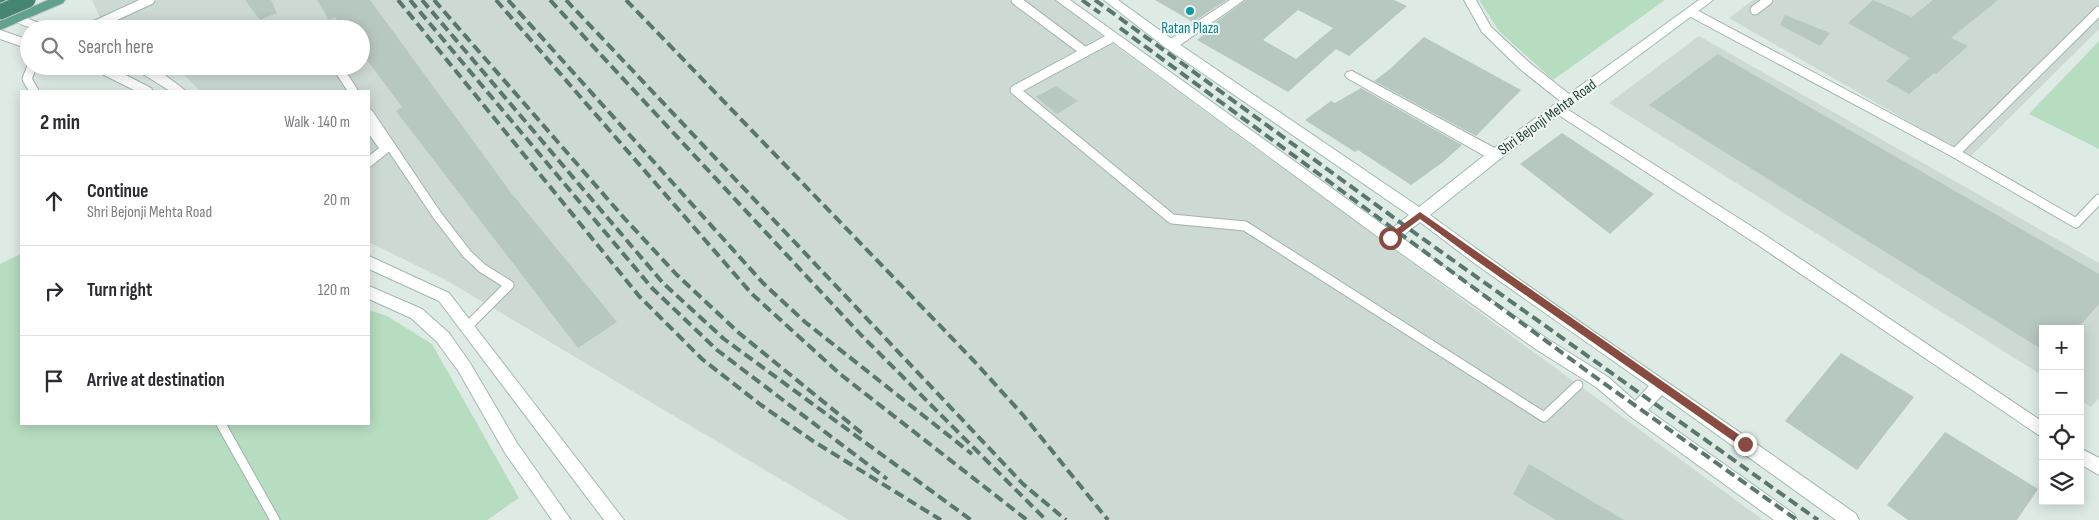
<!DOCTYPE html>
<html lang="en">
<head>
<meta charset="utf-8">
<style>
  body { margin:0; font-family:"Sofia Sans Condensed",sans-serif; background:#f2f2f3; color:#2b2b33 }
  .controls { position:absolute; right:15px; bottom:15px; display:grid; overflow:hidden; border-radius:0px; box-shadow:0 2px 12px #0003 }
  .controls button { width:45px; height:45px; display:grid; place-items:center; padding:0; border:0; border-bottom:1px solid #e1e1e2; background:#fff; color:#2b2b33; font:25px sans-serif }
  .stop { position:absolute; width:15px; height:15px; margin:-11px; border:4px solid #874b40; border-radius:50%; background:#fff }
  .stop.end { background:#874b40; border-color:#fff; box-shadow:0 1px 5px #0008 }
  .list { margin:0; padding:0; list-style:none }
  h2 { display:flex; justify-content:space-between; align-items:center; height:65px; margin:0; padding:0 20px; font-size:21px }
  h2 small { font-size:16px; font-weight:400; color:#7c7c81 }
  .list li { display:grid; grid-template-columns:32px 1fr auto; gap:15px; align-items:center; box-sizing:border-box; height:90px; padding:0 20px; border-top:1px solid #e1e1e2 }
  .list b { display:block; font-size:19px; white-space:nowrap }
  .list p { margin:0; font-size:16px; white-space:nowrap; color:#7c7c81 }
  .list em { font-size:16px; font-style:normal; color:#7c7c81 }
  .icon { flex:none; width:28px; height:28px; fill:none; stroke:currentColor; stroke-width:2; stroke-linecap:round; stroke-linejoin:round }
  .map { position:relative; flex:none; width:2099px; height:520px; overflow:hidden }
  .search { position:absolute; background:#fff; box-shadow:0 2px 12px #0003; left:20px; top:20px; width:350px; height:55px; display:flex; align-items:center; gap:12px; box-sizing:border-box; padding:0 18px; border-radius:28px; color:#7c7c81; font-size:19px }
  .panel { position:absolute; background:#fff; box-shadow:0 2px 12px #0003; left:20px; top:90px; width:350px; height:335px; border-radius:0px }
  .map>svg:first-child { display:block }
  .built { fill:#cddad4 }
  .green { fill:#b6ddbf }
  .building { fill:#b7c8c0; fill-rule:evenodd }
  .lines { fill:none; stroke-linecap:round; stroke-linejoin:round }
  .service-casing { stroke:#a1b3ac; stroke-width:11 }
  .minor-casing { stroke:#a1b3ac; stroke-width:2 }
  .secondary-casing { stroke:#9fbaaf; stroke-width:2 }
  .primary-casing { stroke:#c0c8c6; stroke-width:2 }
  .trunk-casing { stroke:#c0c8c6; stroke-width:2 }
  .service { stroke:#fff; stroke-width:9 }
  .minor { fill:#fff; fill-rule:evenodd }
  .secondary { fill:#fff; fill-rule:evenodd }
  .primary { fill:#61a28f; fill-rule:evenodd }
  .trunk { fill:#468574; fill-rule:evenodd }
  .rail { stroke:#59776e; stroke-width:4; stroke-dasharray:10 5; stroke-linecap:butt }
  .trunk-bridge-casing { stroke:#c0c8c6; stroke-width:17; stroke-linecap:butt }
  .trunk-bridge { stroke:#468574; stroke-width:15 }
  .route { fill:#874b40 }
  .culture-dot { fill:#0f9aa8; stroke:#eff7f3; stroke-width:2 }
  .labels { text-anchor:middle; stroke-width:4; stroke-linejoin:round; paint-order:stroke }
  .culture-label { font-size:15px; fill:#0d838f; stroke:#eff7f3 }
  .street-label { font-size:15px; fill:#1f3b32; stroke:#eff7f3 }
</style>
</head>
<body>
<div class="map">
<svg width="2099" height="520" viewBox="0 0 2099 520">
  <rect width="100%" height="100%" fill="#deebe5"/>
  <g class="built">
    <polygon points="92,0 1056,0 1120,49 1763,520 849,520 444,279 369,242 369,91 200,91 175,66 361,66 361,29 105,29"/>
    <polygon points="1753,0 2099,0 2099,29 1970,157 1729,18"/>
    <polygon points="1699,36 2099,263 2099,398 2091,407 2080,400 2080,329 2043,329 2043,376 1609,103"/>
  </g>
  <g class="green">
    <polygon points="1479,0 1665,0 1553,80 1499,31"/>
    <polygon points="2099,41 2099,149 2029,114"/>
    <polygon points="21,254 21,424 369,424 369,310 387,316 432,344 519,498 487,520 0,520 0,264"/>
  </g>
  <g class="building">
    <polygon points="245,0 271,0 277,13 260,20"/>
    <polygon points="317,0 370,0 512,194 617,322 578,348 396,111 402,107 361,52 361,29 344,29 335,17 329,20"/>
    <polygon points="1155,0 1227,0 1193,22"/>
    <path d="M1246 0H1394L1407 6 1349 56 1336 49 1288 92 1197 40 1208 31 1205 30ZM1298 10 1333 28 1296 59 1263 40Z"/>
    <polygon points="1873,0 1912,17 1933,0 1998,0 1951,38 1968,46 1936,74 1934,73 1909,94 1886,81 1910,58 1848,23"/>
    <polygon points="1785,15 1830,33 1820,46 1780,25"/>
    <polygon points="1424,37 1521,90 1476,136 1374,81 1390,69"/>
    <polygon points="1718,54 2099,274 2099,304 2077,329 2043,329 2043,350 1649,105"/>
    <polygon points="1056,86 1078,101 1057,114 1036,97"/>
    <polygon points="1361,88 1462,145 1443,162 1411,185 1358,150 1355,152 1305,120 1331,101 1335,103"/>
    <polygon points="1562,133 1654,194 1610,234 1520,164"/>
    <polygon points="1841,353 1914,397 1857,470 1785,421"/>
    <polygon points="1945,432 2038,489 2017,520 1908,520 1887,505"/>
    <polygon points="1529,464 1624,520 1556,520 1513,494"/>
  </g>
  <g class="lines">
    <defs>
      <g id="service">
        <polyline points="1016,0 1084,51"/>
        <polyline points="1755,10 1768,0"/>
        <polyline points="1691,12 1955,153 2099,11"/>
        <polyline points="87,29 150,0"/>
        <polyline points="1113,37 1015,90 1172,219 1245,226 1544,417 1578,385"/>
        <polyline points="32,66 27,79 34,91"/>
        <polyline points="338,68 353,91"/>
        <polyline points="369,114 437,215 467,254 482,268 509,285 467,327"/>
        <polyline points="1955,153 2076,223 2099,199"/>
        <polyline points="369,162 385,149 370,128 377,126"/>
        <polyline points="221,424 275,520"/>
      </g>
      <g id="minor">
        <polygon points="1230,0 1244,0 1176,48 1166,48 1165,45 1166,42"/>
        <polygon points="1464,0 1476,0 1491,27 1531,64 1574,98 1576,101 1574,104 1564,104 1521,70 1482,32"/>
        <polygon points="1352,71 1500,151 1502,155 1500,159 1490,159 1347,78 1345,75 1347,72"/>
        <polygon points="1559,104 1765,235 2043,422 2043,438 1755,243 1554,112 1552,109 1554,106"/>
        <polygon points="2080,448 2099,458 2099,475 2080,464"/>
      </g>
      <g id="secondary">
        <path d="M1056 0H1070L1390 230 1409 215 1166 48 1104 0H1118L1176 42 1419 207 1490 151 1699 0H1713L1500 159 1430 215C1570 318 1715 413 1856 514L1859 520H1836L1662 395 1648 410 1794 514 1797 520H1774L1630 416 1596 387 1537 350 1385 242ZM1420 222 1474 263 1649 386 1635 401 1608 377 1549 340 1401 237Z"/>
        <path d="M0 3 31 20 47 26 49 29C25 29 20 24 0 12Z"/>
        <polygon points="0,30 29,40 29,49 0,39"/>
        <polygon points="86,66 112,68 151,88 153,91 136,91 102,74 87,69"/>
        <polygon points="130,66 148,66 161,72 186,91 170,91"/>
        <polygon points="369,256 449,293 624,520 604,520 439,301 369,269"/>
        <polygon points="369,286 422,309 449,333 470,363 517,443 571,520 552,520 505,453 459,372 437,342 411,318 369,299"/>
      </g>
      <polygon id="primary" points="48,0 65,0 63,3 0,30 0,21"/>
      <polygon id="trunk" points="0,0 7,0 5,3 0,4"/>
    </defs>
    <use href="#service" class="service-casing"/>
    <use href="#minor" class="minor-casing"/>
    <use href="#secondary" class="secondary-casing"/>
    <use href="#primary" class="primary-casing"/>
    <use href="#trunk" class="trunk-casing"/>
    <use href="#service" class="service"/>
    <use href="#minor" class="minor"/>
    <use href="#secondary" class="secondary"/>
    <use href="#primary" class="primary"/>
    <use href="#trunk" class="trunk"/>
    <g class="rail">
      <polyline points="398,0 639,296 702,359 761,405 813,441 941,520"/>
      <polyline points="410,0 652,288 717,350 887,479"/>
      <polyline points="422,0 663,283 724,339 971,520"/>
      <polyline points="434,0 625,219 676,274 739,333 863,434"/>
      <polyline points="496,0 752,294 840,374 1027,520"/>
      <polyline points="508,0 763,283 805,322 972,454"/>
      <polyline points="550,0 862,336 1046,520"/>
      <polyline points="566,0 1023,484 1066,520"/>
      <polyline points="626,0 974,361 1023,415 1108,520"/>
      <polyline points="1082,0 1100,13"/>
      <polyline points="1095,0 1419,236 1818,520"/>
      <polyline points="1120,28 1602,382 1797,520"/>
    </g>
    <defs>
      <polyline id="trunk-bridge" points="0,12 28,0"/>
    </defs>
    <use href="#trunk-bridge" class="trunk-bridge-casing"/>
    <use href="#trunk-bridge" class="trunk-bridge"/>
  </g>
  <polygon class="route" points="1420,212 1748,441 1748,447 1742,447 1477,261 1420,219 1392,240 1387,240 1387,236"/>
  <circle class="culture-dot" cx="1190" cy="11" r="5"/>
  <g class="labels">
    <g class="culture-label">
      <text x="1190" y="33">Ratan Plaza</text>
    </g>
    <g class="street-label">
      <text transform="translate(1547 117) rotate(-36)" y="5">Shri Bejonji Mehta Road</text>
    </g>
  </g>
</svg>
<div class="controls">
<button>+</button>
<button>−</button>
<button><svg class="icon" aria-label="locate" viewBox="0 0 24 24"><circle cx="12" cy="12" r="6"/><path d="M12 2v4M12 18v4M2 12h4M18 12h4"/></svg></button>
<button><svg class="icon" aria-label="layers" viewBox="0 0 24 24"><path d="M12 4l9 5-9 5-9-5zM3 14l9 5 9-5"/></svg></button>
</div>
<div class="stop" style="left:1390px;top:238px"></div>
<div class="stop end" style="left:1745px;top:444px"></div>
<div class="search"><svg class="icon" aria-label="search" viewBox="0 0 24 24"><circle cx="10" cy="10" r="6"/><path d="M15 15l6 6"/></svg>Search here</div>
<section class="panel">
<h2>2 min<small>Walk · 140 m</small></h2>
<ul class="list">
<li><svg class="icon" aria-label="ahead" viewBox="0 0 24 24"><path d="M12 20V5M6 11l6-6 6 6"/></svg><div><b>Continue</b><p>Shri Bejonji Mehta Road</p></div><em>20 m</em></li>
<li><svg class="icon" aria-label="right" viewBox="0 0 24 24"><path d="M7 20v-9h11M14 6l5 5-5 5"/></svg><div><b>Turn right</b></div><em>120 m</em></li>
<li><svg class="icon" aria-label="arrive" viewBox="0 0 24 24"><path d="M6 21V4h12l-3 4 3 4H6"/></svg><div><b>Arrive at destination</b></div></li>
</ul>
</section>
</div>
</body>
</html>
